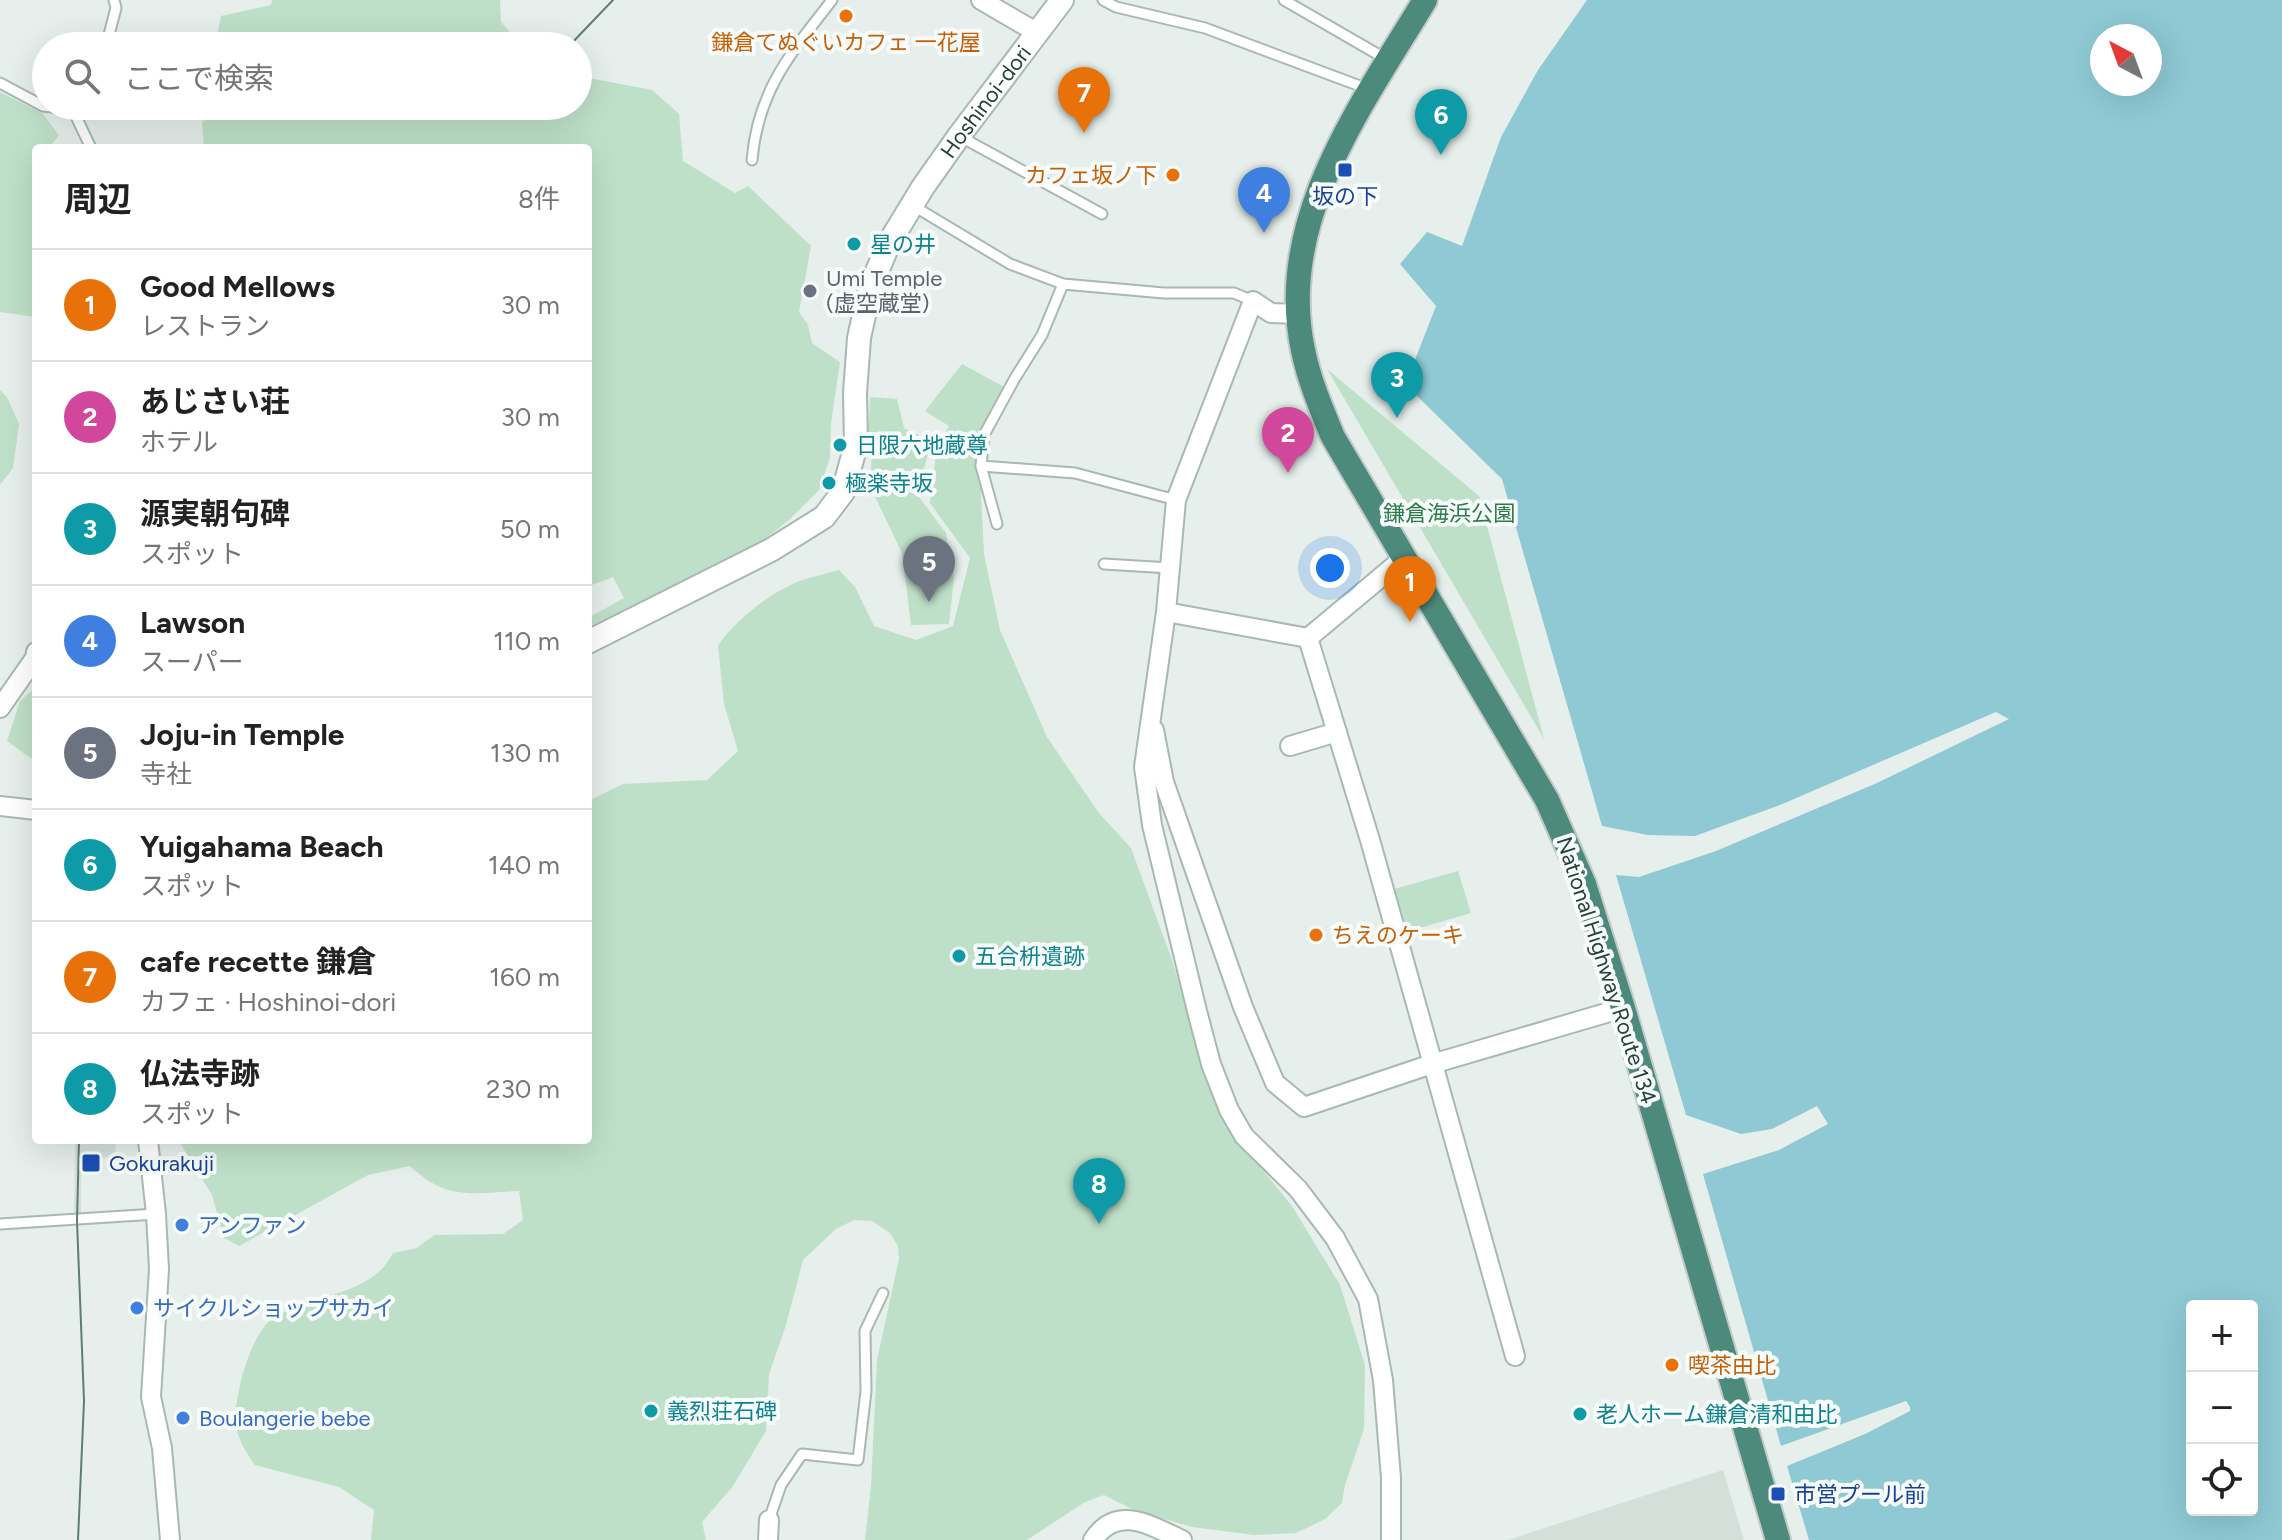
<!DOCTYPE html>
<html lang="ja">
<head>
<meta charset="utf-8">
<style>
  body { margin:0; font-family:Figtree,"Noto Sans JP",sans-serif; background:#f6f6f6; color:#222 }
  .controls { position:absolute; right:24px; bottom:24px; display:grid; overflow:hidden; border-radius:8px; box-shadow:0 8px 32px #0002 }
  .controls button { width:72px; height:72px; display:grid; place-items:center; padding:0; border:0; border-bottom:2px solid #e0e0e0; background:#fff; color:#222; font:40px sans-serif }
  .compass { position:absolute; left:2090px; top:24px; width:72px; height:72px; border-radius:50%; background:#fff; box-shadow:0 8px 32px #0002; rotate:319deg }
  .you { position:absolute; left:1330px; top:568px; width:28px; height:28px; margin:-20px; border:6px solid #fff; border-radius:50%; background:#1a73e8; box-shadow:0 0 0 12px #1a73e833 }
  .badge { display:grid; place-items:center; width:52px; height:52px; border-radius:50%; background:#804e3d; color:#fff; font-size:26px; font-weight:700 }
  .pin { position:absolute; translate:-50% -66px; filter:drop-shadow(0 2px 4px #0008) }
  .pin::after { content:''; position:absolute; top:42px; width:28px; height:24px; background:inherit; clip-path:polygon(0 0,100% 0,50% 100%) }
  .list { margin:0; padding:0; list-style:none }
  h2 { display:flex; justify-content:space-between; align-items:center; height:104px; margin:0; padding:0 32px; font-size:34px }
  h2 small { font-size:26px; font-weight:400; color:#767676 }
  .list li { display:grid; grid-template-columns:52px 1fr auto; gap:24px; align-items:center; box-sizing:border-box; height:112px; padding:0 32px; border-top:2px solid #e0e0e0 }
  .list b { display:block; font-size:30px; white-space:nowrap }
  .list p { margin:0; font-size:26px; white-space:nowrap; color:#767676 }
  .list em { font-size:26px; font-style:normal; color:#767676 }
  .icon { flex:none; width:44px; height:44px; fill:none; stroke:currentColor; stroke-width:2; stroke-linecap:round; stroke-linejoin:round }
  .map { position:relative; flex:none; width:2282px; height:1540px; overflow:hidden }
  .search { position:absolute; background:#fff; box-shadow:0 8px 32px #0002; left:32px; top:32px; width:560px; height:88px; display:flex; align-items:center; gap:20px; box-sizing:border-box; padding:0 28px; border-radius:44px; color:#767676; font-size:30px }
  .panel { position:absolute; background:#fff; box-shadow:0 8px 32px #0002; left:32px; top:144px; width:560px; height:1000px; border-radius:8px }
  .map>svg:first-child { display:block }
  .built { fill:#d4dfda }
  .green { fill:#bfe0c8 }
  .water { fill:#8ec9d4; fill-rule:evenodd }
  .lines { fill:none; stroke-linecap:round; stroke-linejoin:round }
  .service-casing { stroke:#a8b8b2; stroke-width:13 }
  .minor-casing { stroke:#a8b8b2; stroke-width:22 }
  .tertiary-casing { stroke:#a8b8b2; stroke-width:26 }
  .trunk-casing { stroke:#c2cac8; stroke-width:28 }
  .service { stroke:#fff; stroke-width:9 }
  .minor { stroke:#fff; stroke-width:18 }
  .tertiary { stroke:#fff; stroke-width:22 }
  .trunk { stroke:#4c8a7c; stroke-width:24 }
  .tram { stroke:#5f7d75; stroke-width:2 }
  .food-dot { fill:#e8710a; stroke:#f7fbf9; stroke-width:3 }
  .transit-dot { fill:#1a4fb4; stroke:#f7fbf9; stroke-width:3 }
  .culture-dot { fill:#0f9aa8; stroke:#f7fbf9; stroke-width:3 }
  .worship-dot { fill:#6b7280; stroke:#f7fbf9; stroke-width:3 }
  .shop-dot { fill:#3f7fe0; stroke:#f7fbf9; stroke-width:3 }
  .labels { text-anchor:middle; stroke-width:8; stroke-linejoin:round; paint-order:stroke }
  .food-label { font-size:22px; fill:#c56008; stroke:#f7fbf9; text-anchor:start }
  .street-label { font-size:22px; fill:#24423a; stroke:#f7fbf9 }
  .transit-label { font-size:22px; fill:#164399; stroke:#f7fbf9; text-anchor:start }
  .culture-label { font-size:22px; fill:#0d838f; stroke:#f7fbf9; text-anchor:start }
  .worship-label { font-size:22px; fill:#5b616d; stroke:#f7fbf9; text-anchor:start }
  .park-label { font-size:22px; fill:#2d7a4b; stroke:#f7fbf9 }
  .shop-label { font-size:22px; fill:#366cbe; stroke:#f7fbf9; text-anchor:start }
</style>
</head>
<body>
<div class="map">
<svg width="2282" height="1540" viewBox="0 0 2282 1540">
  <rect width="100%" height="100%" fill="#e6efeb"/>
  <g class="built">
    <polygon points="75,1140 116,1140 115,1157 81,1158 81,1218 74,1219"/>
    <polygon points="1723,1470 1744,1540 1508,1540"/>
  </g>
  <g class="green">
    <polygon points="272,0 500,0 501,22 521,46 218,46 218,30 221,16 271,5"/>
    <polygon points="578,76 652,90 679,114 683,161 735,193 748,186 811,246 799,312 808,325 812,343 840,362 831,423 830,458 819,490 789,520 739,559 588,627 588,618 624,598 613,577 589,586 588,584 588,148 204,148 202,122 220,111 220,106 578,106"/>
    <polygon points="0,92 42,113 59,135 49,148 36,148 36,317 0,312"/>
    <path d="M962 364 1006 388 985 451 981 494 984 554 1000 630 1047 737 1098 812 1131 848 1172 960 1198 1046 1230 1130 1292 1206 1340 1285 1365 1365 1364 1429 1345 1485 1342 1503 1325 1519 1296 1533 1254 1535 1192 1527 1134 1510 1104 1495 1085 1502 1027 1540H865L871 1486 877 1360 899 1259 898 1246 890 1233 872 1221 854 1220 836 1229 803 1260 786 1325 769 1374 766 1431 733 1486 702 1522 706 1540H371L374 1510 339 1487 255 1465C233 1433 232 1422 240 1385 244 1367 256 1330 272 1319 311 1293 370 1298 393 1253L417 1248 434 1235 503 1234 523 1220 519 1191C471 1193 447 1201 410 1166L368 1175 239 1246 224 1238 212 1195 178 1140H588V801L623 784 707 780 738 751 724 704 718 645C737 619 767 595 797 582 810 577 825 574 839 570L855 587 874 626 916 640 953 626 970 558 930 503 937 447 949 426 925 411Z"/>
    <polygon points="1327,369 1479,496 1544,739"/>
    <polygon points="0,390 7,397 19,424 13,468 0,485"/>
    <polygon points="870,397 897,399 904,428 932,442 916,493 946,533 954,577 949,624 911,625 902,553 870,486 872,451 868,441"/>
    <polygon points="36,687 36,762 7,741 20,701"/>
    <polygon points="1458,871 1471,913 1403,933 1391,890"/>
  </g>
  <path class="water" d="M1587 0H2282V1540H1809L1787 1466 1865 1434 1910 1411V1407L1906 1401 1781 1446 1703 1174 1779 1150 1828 1124 1817 1106 1772 1129 1741 1134 1686 1115 1616 875 1639 877 1716 851 1877 783 2009 719 1996 712 1780 805 1695 836 1648 835 1602 826 1502 479 1417 396 1411 370 1436 306 1400 264 1427 232 1462 246 1501 137 1538 70ZM2102 36H2150V84H2102ZM2192 1306H2252V1510H2192Z"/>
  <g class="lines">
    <defs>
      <g id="service">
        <polyline points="1103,0 1116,7 1205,28 1368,89"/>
        <polyline points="1284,0 1386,59"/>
        <polyline points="106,46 116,8 114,0"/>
        <polyline points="0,83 43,106 71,109"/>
        <polyline points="71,106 91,148"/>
        <polyline points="959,136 1102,214"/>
        <path d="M752 160C758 90 791 53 832 0"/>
        <polyline points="912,205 1010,264 1063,284 1164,293 1234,293 1253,301"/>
        <polyline points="981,466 1075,473 1176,500"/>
        <polyline points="997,524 981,466 984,435 1015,378 1042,335 1063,284"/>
        <polyline points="1104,564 1170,568"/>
        <polyline points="0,1224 156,1214"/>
        <polyline points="769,1520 781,1485 802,1454 858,1460 866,1391 865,1331 883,1293"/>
      </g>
      <g id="minor">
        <polyline points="981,0 1036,32"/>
        <polyline points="1299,314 1271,313 1253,301 1176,500 1166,612 1144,767 1152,825 1197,1011 1211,1064 1229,1110 1244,1136 1298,1189 1335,1238 1368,1299 1383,1380 1391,1478 1391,1540"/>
        <polyline points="1166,612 1308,638"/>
        <polyline points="1308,638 1370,840 1515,1356"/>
        <polyline points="1308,638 1405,557"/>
        <polyline points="0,708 35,658 36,652"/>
        <polyline points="1154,730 1164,782 1243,1007 1275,1083 1304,1107 1432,1064 1623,1008"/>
        <polyline points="1290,746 1337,732"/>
        <polyline points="0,806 36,810"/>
        <polyline points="148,1140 156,1214 159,1269 151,1397 162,1448 170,1540"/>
        <polyline points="768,1540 769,1520"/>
        <path d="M1093 1540C1117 1504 1150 1525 1182 1540"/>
      </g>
      <g id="tertiary">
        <path id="s1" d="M588 642 771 550 824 517 843 492 856 445 855 393 859 338 870 288 889 243 923 187 959 136 1062 0"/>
      </g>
      <path id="trunk" d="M1425 0C1362 105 1275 220 1303 350 1309 380 1321 408 1333 437L1547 800 1584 884 1623 1008 1778 1540"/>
    </defs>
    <use href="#service" class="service-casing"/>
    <use href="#minor" class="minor-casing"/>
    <use href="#tertiary" class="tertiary-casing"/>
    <use href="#trunk" class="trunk-casing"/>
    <use href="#service" class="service"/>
    <use href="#minor" class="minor"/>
    <use href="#tertiary" class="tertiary"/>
    <use href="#trunk" class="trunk"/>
    <g class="tram">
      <polyline points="569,46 613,0"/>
      <polyline points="517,118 523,106"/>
      <polyline points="78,1540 84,1401 77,1221 79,1140"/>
    </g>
  </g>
  <g class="food-dot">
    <circle cx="846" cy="16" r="8"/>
    <circle cx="1173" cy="175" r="8"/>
    <circle cx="1316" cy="935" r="8"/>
    <circle cx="1672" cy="1365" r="8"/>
  </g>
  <g class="transit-dot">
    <rect x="1337" y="162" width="16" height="16" rx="4"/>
    <rect x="81" y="1153" width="20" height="20" rx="4"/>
    <rect x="1770" y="1486" width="16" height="16" rx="4"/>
  </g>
  <g class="culture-dot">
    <circle cx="854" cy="244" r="8"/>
    <circle cx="840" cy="445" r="8"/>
    <circle cx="829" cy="483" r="8"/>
    <circle cx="959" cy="956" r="8"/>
    <circle cx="651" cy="1411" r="8"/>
    <circle cx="1580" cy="1414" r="8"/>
  </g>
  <circle class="worship-dot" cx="810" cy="291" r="8"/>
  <g class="shop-dot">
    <circle cx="182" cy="1225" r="8"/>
    <circle cx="137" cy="1308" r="8"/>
    <circle cx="183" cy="1418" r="8"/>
  </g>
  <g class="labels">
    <g class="food-label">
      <text x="846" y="50" text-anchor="middle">鎌倉てぬぐいカフェ 一花屋</text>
      <text x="1157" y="183" text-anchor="end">カフェ坂ノ下</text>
      <text x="1332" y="943">ちえのケーキ</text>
      <text x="1688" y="1373">喫茶由比</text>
    </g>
    <g class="street-label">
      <text dy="8" stroke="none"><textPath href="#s1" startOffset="726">Hoshinoi-dori</textPath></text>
      <text transform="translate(1607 970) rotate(72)" y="8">National Highway Route 134</text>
    </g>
    <g class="transit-label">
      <text x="1345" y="204" text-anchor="middle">坂の下</text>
      <text x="109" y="1171">Gokurakuji</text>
      <text x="1794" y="1502">市営プール前</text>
    </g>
    <g class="culture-label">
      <text x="870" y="252">星の井</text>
      <text x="856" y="453">日限六地蔵尊</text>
      <text x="845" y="491">極楽寺坂</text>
      <text x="975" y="964">五合枡遺跡</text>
      <text x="667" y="1419">義烈荘石碑</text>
      <text x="1596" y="1422">老人ホーム鎌倉清和由比</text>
    </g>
    <g class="worship-label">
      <text x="826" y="286">Umi Temple<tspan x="826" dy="25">(虚空蔵堂)</tspan></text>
    </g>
    <g class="park-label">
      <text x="1449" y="521">鎌倉海浜公園</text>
    </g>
    <g class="shop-label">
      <text x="198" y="1233">アンファン</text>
      <text x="153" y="1316">サイクルショップサカイ</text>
      <text x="199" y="1426">Boulangerie bebe</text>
    </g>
  </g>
</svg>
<div class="controls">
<button>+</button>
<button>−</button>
<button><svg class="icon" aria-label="locate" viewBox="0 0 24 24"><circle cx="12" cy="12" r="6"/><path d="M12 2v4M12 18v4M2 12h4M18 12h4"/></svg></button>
</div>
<svg class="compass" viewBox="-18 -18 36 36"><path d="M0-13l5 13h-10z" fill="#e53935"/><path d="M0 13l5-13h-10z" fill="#767676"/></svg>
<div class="you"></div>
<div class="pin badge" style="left:1410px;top:622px;background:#e8710a">1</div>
<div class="pin badge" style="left:1288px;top:473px;background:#d1479c">2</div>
<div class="pin badge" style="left:1397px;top:418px;background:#0f9aa8">3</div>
<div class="pin badge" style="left:1264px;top:233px;background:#3f7fe0">4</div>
<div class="pin badge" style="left:929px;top:602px;background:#6b7280">5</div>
<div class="pin badge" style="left:1441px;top:155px;background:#0f9aa8">6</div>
<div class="pin badge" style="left:1084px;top:133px;background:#e8710a">7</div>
<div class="pin badge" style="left:1099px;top:1224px;background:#0f9aa8">8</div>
<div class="search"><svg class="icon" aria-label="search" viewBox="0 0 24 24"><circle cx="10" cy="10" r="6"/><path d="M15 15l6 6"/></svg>ここで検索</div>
<section class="panel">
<h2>周辺<small>8件</small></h2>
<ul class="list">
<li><span class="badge" style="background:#e8710a">1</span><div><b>Good Mellows</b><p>レストラン</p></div><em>30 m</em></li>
<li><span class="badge" style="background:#d1479c">2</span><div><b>あじさい荘</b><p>ホテル</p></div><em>30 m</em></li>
<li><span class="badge" style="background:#0f9aa8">3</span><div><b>源実朝句碑</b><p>スポット</p></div><em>50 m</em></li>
<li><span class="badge" style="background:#3f7fe0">4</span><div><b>Lawson</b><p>スーパー</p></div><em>110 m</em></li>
<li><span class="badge" style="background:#6b7280">5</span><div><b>Joju-in Temple</b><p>寺社</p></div><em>130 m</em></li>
<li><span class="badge" style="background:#0f9aa8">6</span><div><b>Yuigahama Beach</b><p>スポット</p></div><em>140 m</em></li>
<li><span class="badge" style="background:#e8710a">7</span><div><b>cafe recette 鎌倉</b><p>カフェ · Hoshinoi-dori</p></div><em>160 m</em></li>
<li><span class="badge" style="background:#0f9aa8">8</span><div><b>仏法寺跡</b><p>スポット</p></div><em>230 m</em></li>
</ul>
</section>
</div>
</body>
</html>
